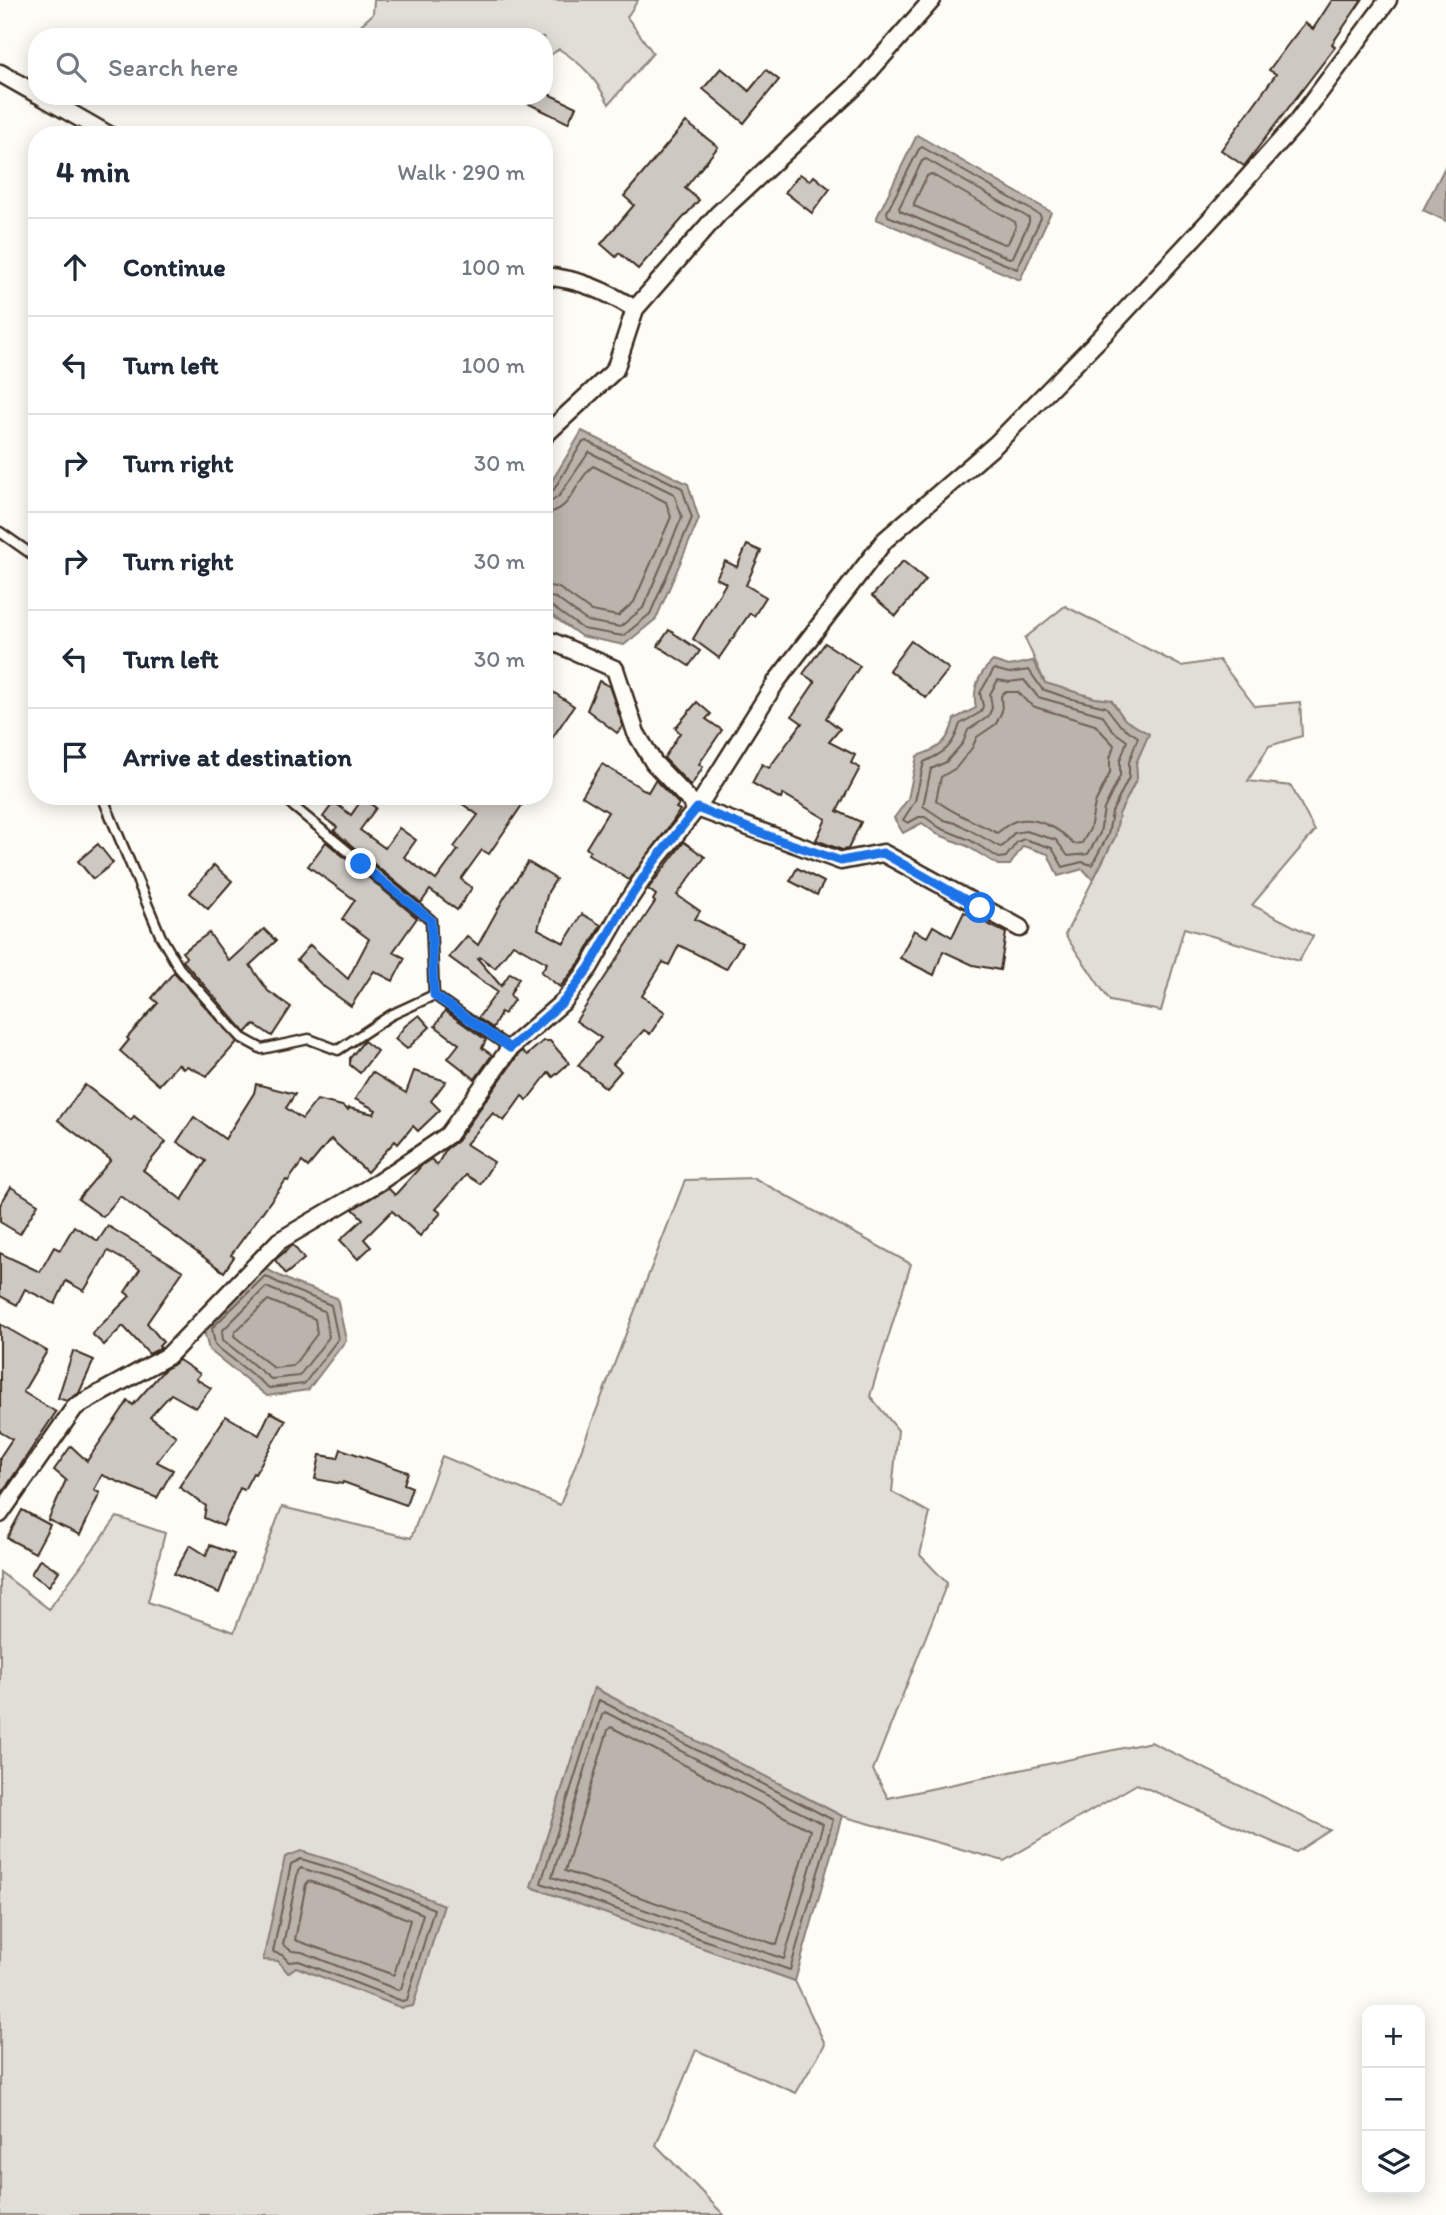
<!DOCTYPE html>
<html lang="en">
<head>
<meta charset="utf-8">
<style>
  body { margin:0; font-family:Itim,sans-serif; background:#f2f2f3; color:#1f2937 }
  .controls { position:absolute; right:21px; bottom:21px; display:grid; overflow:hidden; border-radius:14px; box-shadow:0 4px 18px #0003 }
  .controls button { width:63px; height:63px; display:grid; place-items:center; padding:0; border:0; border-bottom:2px solid #e0e1e3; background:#fff; color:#1f2937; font:35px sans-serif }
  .stop { position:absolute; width:21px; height:21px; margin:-16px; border:5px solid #1a73e8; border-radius:50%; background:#fff }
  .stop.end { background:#1a73e8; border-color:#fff; box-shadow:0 2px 7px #0008 }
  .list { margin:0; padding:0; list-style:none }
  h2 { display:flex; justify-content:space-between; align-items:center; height:91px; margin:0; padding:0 28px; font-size:30px }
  h2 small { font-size:23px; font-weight:400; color:#747a83 }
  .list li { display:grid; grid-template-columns:46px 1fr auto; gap:21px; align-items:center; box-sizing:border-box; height:98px; padding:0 28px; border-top:2px solid #e0e1e3 }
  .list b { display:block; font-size:26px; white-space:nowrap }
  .list em { font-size:23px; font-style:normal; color:#747a83 }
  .icon { flex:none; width:38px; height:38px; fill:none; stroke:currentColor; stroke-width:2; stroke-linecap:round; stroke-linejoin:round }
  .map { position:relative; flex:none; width:1446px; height:2215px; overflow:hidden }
  .search { position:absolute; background:#fff; box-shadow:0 4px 18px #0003; left:28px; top:28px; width:525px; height:77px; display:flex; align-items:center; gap:18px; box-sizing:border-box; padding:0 24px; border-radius:28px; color:#747a83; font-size:26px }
  .panel { position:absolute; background:#fff; box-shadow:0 4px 18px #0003; left:28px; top:126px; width:525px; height:679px; border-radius:28px }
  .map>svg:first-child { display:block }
  .green { fill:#e1ded7; stroke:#8e847a; stroke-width:2 }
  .water { fill:#bbb4ad; stroke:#887d74; stroke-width:2 }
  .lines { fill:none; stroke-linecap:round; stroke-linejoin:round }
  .shore { stroke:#6e6157; stroke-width:2 }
  .building { fill:#cdc8c2; stroke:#3b2a1e; stroke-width:2 }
  .lane-casing { stroke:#3b2a1e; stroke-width:13 }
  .street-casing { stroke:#3b2a1e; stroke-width:21 }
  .lane { stroke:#fdfcf7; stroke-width:8 }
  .street { stroke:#fdfcf7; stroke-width:16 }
  .route { stroke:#1a73e8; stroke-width:9 }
</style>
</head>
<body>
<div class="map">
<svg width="1446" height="2215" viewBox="0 0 1446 2215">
  <rect width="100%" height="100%" fill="#fdfcf7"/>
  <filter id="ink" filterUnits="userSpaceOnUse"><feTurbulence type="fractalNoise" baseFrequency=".0143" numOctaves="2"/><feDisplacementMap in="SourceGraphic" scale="14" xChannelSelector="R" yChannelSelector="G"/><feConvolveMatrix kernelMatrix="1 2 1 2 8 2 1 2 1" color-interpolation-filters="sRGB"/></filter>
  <g filter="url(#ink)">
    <g class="green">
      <path d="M374 0H638L627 17 653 53 609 104C595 78 584 65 559 49L544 60V37H347L373 14Z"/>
      <polygon points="1065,606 1181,666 1219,660 1255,706 1300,702 1302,736 1269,746 1248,781 1291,786 1315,831 1252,905 1313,936 1299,961 1184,928 1161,1011 1110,1001 1065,935 1115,837 1119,814 1137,778 1136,763 1148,734 1125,720 1111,700 1095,698 1045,683 1025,638"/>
      <polygon points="754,1178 911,1264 870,1396 898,1430 892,1492 930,1513 920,1555 947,1583 873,1770 888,1798 1151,1742 1330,1830 1296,1852 1137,1784 1004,1861 842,1816 594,1688 531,1887 795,1981 825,2044 796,2093 696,2050 656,2145 724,2215 0,2215 0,1572 49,1609 117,1517 165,1533 148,1602 234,1632 282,1507 411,1538 442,1456 560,1505 685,1180"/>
    </g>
    <g class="water">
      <polygon points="917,135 1051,212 1020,280 876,219"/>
      <polygon points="1446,165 1446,221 1423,210"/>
      <polygon points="582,431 688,484 699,519 656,619 624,645 581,636 544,610 544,494"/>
      <path d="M993 661 1009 666 1033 661 1045 683 1095 698 1111 700 1125 720 1149 734 1136 763 1137 778 1119 814 1115 837 1093 880 1083 869 1058 876 1048 854 1023 846 1010 865H998L967 846 937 834 922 823 903 833 894 818 908 799 917 756C939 749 949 742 954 719L976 708C972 689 978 674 993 661Z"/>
      <polygon points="262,1267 294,1283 337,1298 346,1340 308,1390 267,1396 209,1350 203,1327"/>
      <polygon points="594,1688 842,1816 795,1981 531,1887"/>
      <polygon points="301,1851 346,1865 444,1905 413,2006 402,2008 296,1967 288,1973 278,1961 263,1960 285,1857"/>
    </g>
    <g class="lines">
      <g class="shore">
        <polygon points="922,147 1040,215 1041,218 1017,269 888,216 887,212 919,149"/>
        <polygon points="926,159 1029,218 1029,222 1013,257 1009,258 900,211 899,208 922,161"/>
        <polygon points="931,174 1015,222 1016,226 1008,243 1004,244 914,206 914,203 927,176"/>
        <polyline points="544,493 553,491 582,443 586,441 682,488 692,518 650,614 623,636 583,629 551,606 544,604"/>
        <polyline points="544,502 552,501 559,496 589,452 674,494 682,517 643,608 620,627 587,621 556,598 544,596"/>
        <path d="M544 513C573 512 574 481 593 466L666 502 671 517 634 602 618 616 591 611 559 588 544 585"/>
        <path d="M994 669 1009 673 1029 670 1042 689 1068 698 1106 707 1120 725 1138 737 1129 762V777L1112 812 1108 835 1092 865 1082 862 1063 867 1052 848 1024 839 1017 842 1006 857 999 858 970 840 940 828 925 817H919L908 823 903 820 915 801 924 762C944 753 953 747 960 724L981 712 983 706 980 693Z"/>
        <polygon points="998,680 1009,682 1024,680 1038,697 1102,715 1113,731 1127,741 1120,761 1120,776 1104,809 1100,833 1088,854 1068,856 1056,840 1026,831 1014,833 1003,846 1000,847 959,824 944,820 923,806 931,769 946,762 963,743 968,730 988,717 992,708 990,694"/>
        <path d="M1004 692H1018L1027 702 1035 707 1095 725 1114 745 1110 759V773L1095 803 1090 829 1082 843 1073 844C1062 829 1035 816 1016 821 1008 823 1003 829 997 833 977 822 953 814 936 800L941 777 956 768 972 748 977 737 996 724 1002 711 1001 696Z"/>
        <polygon points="265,1276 291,1289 331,1305 338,1339 304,1384 269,1388 215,1345 212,1328"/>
        <polygon points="266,1287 324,1311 329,1337 299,1376 271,1379 223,1340 222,1331"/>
        <polygon points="268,1300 315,1319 317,1334 293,1366 274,1368 234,1336 235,1332"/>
        <polygon points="599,1700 833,1820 790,1970 541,1883"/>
        <polygon points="605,1712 823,1824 784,1959 552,1877 602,1715"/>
        <polygon points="611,1727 810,1830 777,1945 565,1871 608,1730"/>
        <polygon points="301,1859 344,1872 434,1909 407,2000 402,2001 299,1961 289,1962 282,1955 273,1952 291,1864"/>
        <polygon points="301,1868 341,1880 423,1914 401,1989 398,1990 302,1952 292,1951 283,1945 298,1871"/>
        <polygon points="309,1881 337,1890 410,1920 394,1975 295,1940 306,1884"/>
      </g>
    </g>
    <g class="building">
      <polygon points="1332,0 1362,0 1332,44 1335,47 1244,166 1221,150 1276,74 1269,70 1292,39 1305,23 1313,29"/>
      <polygon points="721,68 749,91 766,70 779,80 744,123 703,89"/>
      <polygon points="544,92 576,107 568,123 513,96 544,96"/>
      <polygon points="686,122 718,147 685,188 699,200 638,269 619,253 616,257 601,244 634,205 624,196"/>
      <polygon points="800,174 810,181 814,176 830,189 812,213 785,192"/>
      <polygon points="747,545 761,551 746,585 766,597 754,616 750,613 719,658 693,639 726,583 716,578 725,561 737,567"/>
      <polygon points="903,561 926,580 896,616 872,596"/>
      <polygon points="669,630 700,651 689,666 658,646"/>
      <polygon points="911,641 949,669 926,698 889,670"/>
      <polygon points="825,643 860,666 826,718 840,729 829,742 855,755 851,763 860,768 837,811 861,822 848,849 842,850 816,840 826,819 783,794 781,799 752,783 762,764 769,768 802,723 792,716 815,682 803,674"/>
      <polygon points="599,681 609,686 623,726 617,733 587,710"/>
      <polygon points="544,686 574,706 544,750"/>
      <polygon points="697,702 711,714 706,719 722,730 699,764 703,767 691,786 664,758 680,733 675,728"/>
      <polygon points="602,764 648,792 655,780 679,804 676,808 680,810 673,821 629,880 588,854 590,851 586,848 608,812 582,796"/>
      <polygon points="451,796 508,796 522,805 489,854 482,850 461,879 472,888 457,910 430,890 421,903 334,831 337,827 323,817 334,802 351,815 363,798 376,808 360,830 385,848 399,828 416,840 404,857 436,880 458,850 454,847 478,815"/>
      <polygon points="326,842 417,918 393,952 405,958 393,981 374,971 351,1006 323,986 297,960 310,945 348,979 369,939 342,919 355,900 308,866"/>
      <polygon points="684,842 705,857 677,895 700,911 695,919 742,943 726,969 679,945 669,965 663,962 642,996 665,1012 650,1034 644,1030 613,1064 621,1071 606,1088 578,1065 601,1038 576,1021 655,902 653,900 656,895 648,889"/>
      <polygon points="98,844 113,863 93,879 78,861"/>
      <polygon points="528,862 556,879 548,892 538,929 564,943 582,914 601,925 581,961 560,987 541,972 547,963 513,944 495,968 480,957 478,959 501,986 510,973 519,978 510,995 514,1000 504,1014 501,1012 493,1028 478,1018 497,992 449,957 467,936 478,945 504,898"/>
      <polygon points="214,865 232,881 208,909 190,893"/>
      <polygon points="797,868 824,882 817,895 790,881"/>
      <polygon points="964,912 1006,933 1000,970 973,965 943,951 934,975 900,958 914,930 927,937 933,926 952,937"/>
      <polygon points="264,929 276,941 250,965 268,991 291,1007 272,1036 254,1024 246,1033 183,961 186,957 182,952 209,933 229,961"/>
      <polygon points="174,972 237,1042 207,1076 187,1066 184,1069 178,1064 159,1085 120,1051 129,1040 127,1038 158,1003 152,998"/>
      <polygon points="445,1011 486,1040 482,1048 492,1055 475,1079 448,1058 459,1044 435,1026"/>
      <polygon points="419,1015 430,1027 407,1049 395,1039 405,1026"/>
      <polygon points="364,1041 377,1051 360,1073 350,1065 350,1058"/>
      <polygon points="543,1041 550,1041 569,1063 553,1077 549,1072 527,1100 522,1096 504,1121 493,1113 466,1144 494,1162 480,1184 466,1175 436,1209 441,1213 420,1236 392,1211 364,1239 371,1247 358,1259 340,1240 363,1219 353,1209 388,1188 395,1195 422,1165 431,1159 437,1165 446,1149 457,1141 518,1055 522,1051 527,1055"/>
      <polygon points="414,1071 446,1081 431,1101 440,1110 418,1131 413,1126 398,1144 395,1141 367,1172 331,1139 308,1167 302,1162 288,1181 286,1180 231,1255 234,1257 224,1272 120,1196 103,1217 78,1199 111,1160 58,1120 85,1085 131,1120 134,1116 166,1142 143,1170 182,1200 206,1161 177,1142 194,1117 225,1139 254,1093 256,1084 295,1094 286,1108 302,1119 317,1100 342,1106 348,1110 349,1108 374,1114 376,1110 355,1099 372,1072 406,1093"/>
      <polygon points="11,1187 38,1204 20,1234 0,1222 0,1205"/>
      <polygon points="74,1226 98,1241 108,1226 183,1271 147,1323 163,1342 159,1346 161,1348 149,1354 123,1326 104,1345 92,1334 130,1296 125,1292 140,1269 108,1251 84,1291 66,1281 55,1304 25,1289 17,1305 0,1296 0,1253 40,1272 54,1247 60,1250"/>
      <polygon points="293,1245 304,1259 286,1274 275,1260"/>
      <polygon points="0,1324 47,1351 23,1392 56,1412 0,1496 0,1457 12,1439 0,1432"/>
      <polygon points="73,1351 94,1360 79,1393 67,1401 58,1398"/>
      <polygon points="179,1360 200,1374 196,1379 211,1388 196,1408 171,1394 150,1417 176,1436 157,1462 173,1470 157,1498 102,1475 94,1490 100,1493 80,1535 48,1520 66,1480 54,1470 71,1446 87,1461 128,1401 133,1405 163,1371"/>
      <polygon points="270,1412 286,1420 255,1474 253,1473 244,1490 240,1488 223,1526 204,1518 206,1506 179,1487 226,1416 259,1435"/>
      <polygon points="341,1449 408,1472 404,1484 412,1487 406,1505 343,1482 342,1484 315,1479 320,1455 338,1458"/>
      <polygon points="22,1510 50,1525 35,1553 7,1538"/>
      <polygon points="190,1545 206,1555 210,1545 234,1554 219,1593 174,1574"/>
      <polygon points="40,1559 59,1571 49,1586 31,1574"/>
    </g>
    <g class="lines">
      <defs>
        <g id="lane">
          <polyline points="0,532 37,558"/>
          <polyline points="102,796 161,937 179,968 225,1020 242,1038 262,1049 309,1039 338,1050 391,1015 434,995 510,1048"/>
          <polyline points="293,806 431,920 434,995"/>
        </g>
        <g id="street">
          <polyline points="0,73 37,94"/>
          <polyline points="41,96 109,135"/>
          <path d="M544 276C579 279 606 291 635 309"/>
          <polyline points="544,436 615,370 635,309 718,214 858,84 932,0"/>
          <polyline points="544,638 615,669 636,733 654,763 697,808 841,861 883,853 1020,928"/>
          <polyline points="0,1514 75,1407 168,1356 279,1241 379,1182 448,1135 510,1048 564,1001 589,968 622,910 653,863 697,808 776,682 885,540 996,444 1103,335 1210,220 1298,121 1388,0"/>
        </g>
      </defs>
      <use href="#lane" class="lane-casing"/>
      <use href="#street" class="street-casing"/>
      <use href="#lane" class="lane"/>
      <use href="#street" class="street"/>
    </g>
  </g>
  <g class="lines" filter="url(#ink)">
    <polyline class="route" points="361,864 431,920 434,995 510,1048 564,1001 589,968 622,910 653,863 697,808 779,840 841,861 883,853 980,908"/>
  </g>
</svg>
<div class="controls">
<button>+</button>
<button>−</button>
<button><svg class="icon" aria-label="layers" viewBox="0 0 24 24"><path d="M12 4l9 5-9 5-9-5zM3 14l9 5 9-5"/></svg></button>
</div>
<div class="stop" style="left:980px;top:908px"></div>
<div class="stop end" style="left:361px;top:864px"></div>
<div class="search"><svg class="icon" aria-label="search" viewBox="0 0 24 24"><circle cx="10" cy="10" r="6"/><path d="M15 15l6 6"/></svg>Search here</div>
<section class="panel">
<h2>4 min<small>Walk · 290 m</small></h2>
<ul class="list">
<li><svg class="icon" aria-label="ahead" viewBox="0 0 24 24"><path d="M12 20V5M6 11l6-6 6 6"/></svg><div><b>Continue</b></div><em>100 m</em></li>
<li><svg class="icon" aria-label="left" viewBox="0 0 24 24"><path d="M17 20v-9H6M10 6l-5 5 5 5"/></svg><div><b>Turn left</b></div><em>100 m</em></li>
<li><svg class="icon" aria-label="right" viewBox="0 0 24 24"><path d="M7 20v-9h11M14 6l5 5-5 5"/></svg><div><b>Turn right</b></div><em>30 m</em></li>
<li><svg class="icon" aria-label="right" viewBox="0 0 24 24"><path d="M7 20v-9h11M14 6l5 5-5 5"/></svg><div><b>Turn right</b></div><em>30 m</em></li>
<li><svg class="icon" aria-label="left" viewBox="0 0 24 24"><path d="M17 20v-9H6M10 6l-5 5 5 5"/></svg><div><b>Turn left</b></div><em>30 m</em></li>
<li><svg class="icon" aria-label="arrive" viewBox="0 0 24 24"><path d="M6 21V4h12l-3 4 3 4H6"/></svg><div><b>Arrive at destination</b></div></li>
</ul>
</section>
</div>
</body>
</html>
